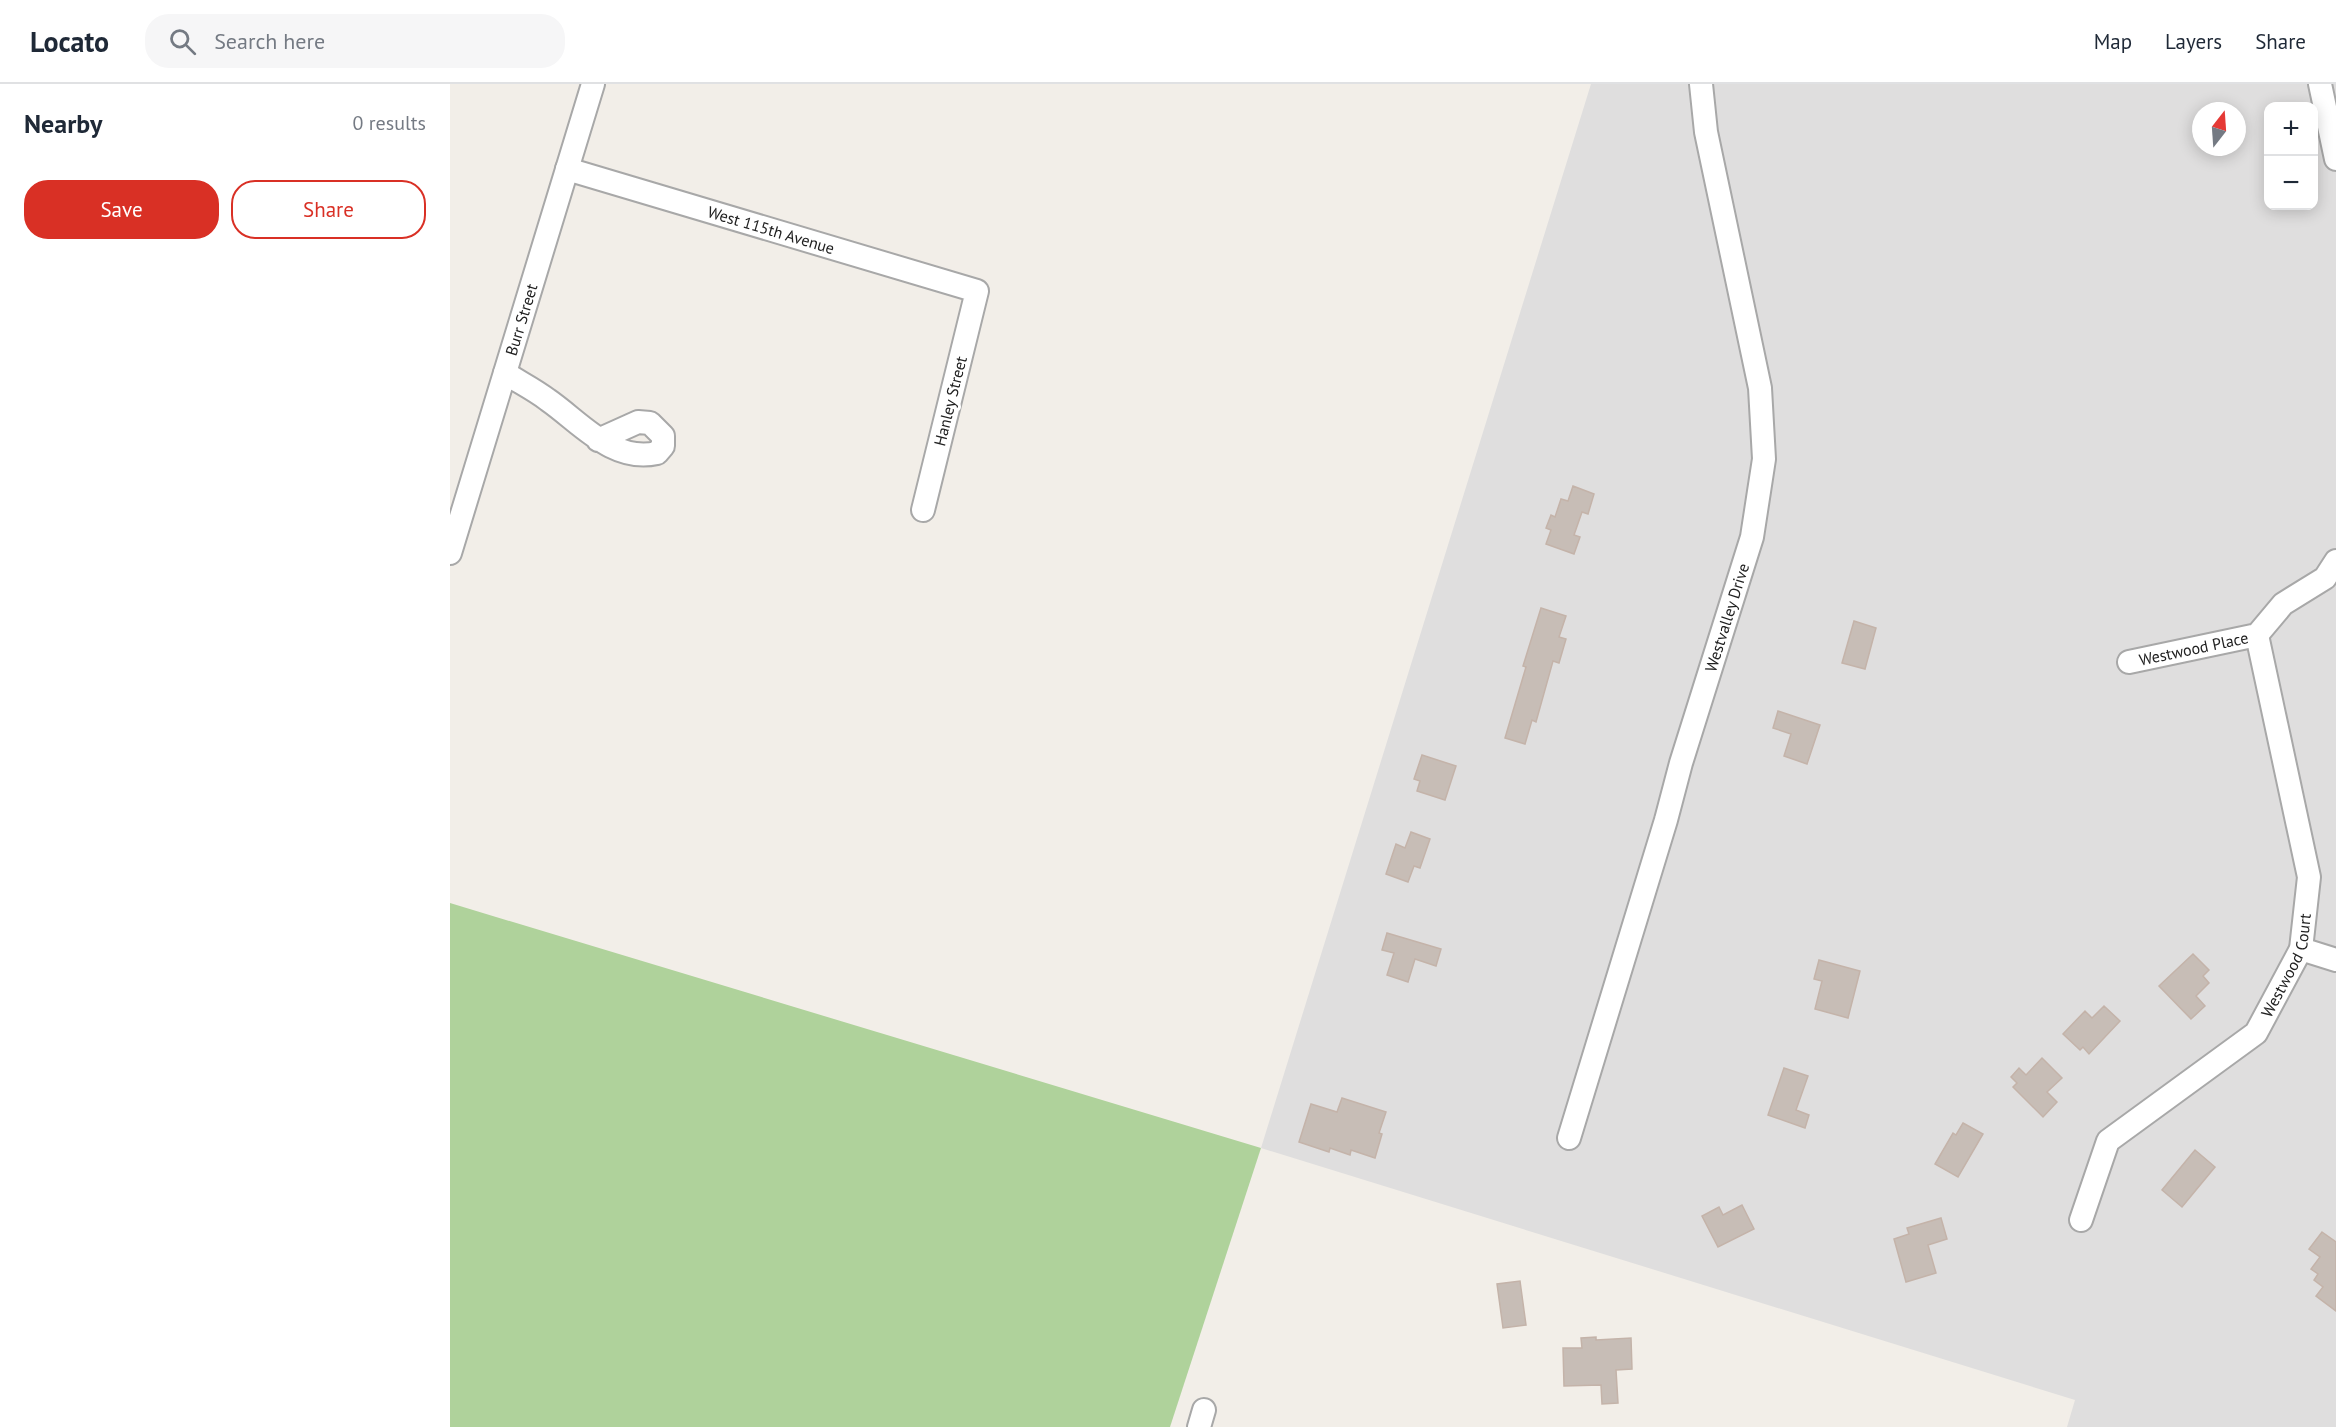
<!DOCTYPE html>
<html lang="en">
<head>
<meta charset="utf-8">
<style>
  body { margin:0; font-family:"PT Sans",sans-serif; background:#f6f6f7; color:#1f2937 }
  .controls { position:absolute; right:18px; top:18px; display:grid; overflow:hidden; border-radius:12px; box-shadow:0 3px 15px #0003 }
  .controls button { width:54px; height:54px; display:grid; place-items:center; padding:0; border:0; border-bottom:2px solid #e0e1e3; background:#fff; color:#1f2937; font:30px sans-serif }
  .compass { position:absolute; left:1742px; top:18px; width:54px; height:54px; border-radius:50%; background:#fff; box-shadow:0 3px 15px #0003; rotate:17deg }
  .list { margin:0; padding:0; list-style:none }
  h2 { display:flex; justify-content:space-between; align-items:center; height:78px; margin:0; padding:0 24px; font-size:26px }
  h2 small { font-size:20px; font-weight:400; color:#747a83 }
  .actions { display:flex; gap:12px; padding:18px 24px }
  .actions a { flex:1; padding:14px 0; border:2px solid #d93025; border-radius:24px; text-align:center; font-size:21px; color:#d93025 }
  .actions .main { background:#d93025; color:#fff }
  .icon { flex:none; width:33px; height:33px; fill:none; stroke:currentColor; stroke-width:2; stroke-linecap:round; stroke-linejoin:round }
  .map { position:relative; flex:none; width:1886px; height:1343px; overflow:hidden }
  header { display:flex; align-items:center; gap:36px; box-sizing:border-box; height:84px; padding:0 30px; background:#fff; border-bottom:2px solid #e0e1e3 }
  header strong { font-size:28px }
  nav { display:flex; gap:33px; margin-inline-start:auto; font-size:21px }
  .search { width:420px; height:54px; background:#f6f6f7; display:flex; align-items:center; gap:15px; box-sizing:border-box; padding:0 21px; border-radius:24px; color:#747a83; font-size:22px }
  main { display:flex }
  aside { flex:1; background:#fff }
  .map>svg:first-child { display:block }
  .residential { fill:#dfdede; fill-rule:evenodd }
  .forest { fill:#afd29b }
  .building { fill:#c7bdb6; stroke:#c4b3a9; stroke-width:1.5 }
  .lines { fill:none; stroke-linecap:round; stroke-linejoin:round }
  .minor-casing { stroke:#a8a8a8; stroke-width:26 }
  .minor { stroke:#fff; stroke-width:22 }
  .labels { text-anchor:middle; stroke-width:6; stroke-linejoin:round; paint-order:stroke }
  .street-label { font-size:16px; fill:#212121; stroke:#fff }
</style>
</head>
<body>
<header>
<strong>Locato</strong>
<div class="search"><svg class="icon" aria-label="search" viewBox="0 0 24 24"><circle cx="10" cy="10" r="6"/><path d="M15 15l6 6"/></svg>Search here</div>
<nav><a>Map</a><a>Layers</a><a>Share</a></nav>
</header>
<main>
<aside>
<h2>Nearby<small>0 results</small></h2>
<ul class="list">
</ul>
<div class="actions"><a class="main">Save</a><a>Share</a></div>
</aside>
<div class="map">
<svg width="1886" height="1343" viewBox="0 0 1886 1343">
  <rect width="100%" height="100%" fill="#f2eee8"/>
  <path class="residential" d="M1141 0H1886V1343H1617L1625 1316 811 1064ZM1818 22H1864V122H1818ZM1751 27H1787V63H1751Z"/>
  <polygon class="forest" points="0,819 811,1064 720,1343 0,1343"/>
  <g class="building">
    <polygon points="1123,402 1144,410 1138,430 1132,428 1124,451 1130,453 1124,470 1096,460 1101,446 1096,444 1101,431 1105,433 1111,415 1118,417"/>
    <polygon points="1091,524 1116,532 1109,553 1116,555 1109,579 1103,577 1086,638 1082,636 1075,660 1055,654 1076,583 1073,582"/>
    <polygon points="1404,537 1426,544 1415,585 1392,579"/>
    <polygon points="1328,627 1370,641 1357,680 1334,672 1341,650 1323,644"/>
    <polygon points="972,671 1006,682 995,716 967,707 970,697 964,695"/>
    <polygon points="961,748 980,755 970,784 964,782 958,798 936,790 946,760 955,764"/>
    <polygon points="937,849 991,865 986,882 965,875 958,898 937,891 944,869 932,866"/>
    <polygon points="1743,870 1759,886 1753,892 1759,899 1746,912 1755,922 1741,935 1709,902"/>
    <polygon points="1369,876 1410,887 1398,934 1365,925 1372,897 1364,895"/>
    <polygon points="1654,922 1670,937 1639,970 1633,963 1630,966 1613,950 1635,927 1642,934"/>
    <polygon points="1592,974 1612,994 1597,1008 1607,1018 1593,1033 1563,1003 1567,999 1561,993 1569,984 1576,991"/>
    <polygon points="1334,984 1358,992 1346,1026 1359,1031 1355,1044 1318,1031"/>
    <polygon points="892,1014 936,1028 929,1049 932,1050 925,1074 901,1066 900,1071 880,1064 879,1068 849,1058 861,1020 887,1028"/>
    <polygon points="1513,1039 1533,1050 1508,1093 1485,1080 1503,1049 1506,1051"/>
    <polygon points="1745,1066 1765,1083 1732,1123 1712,1106"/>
    <polygon points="1292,1121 1304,1145 1268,1163 1252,1132 1269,1123 1273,1131"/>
    <polygon points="1491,1134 1497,1155 1478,1161 1486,1189 1456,1198 1444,1155 1459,1150 1457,1144"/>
    <polygon points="1872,1148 1886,1158 1886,1227 1866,1212 1873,1203 1864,1196 1868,1190 1861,1185 1870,1173 1859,1165"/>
    <polygon points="1070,1197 1076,1241 1053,1244 1047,1200"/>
    <polygon points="1146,1253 1146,1256 1181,1254 1182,1285 1166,1286 1168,1319 1152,1320 1151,1301 1114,1302 1113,1264 1132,1264 1131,1254"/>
  </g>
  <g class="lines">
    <defs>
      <g id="minor">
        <polyline points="1870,0 1886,75"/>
        <path id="s1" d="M117 85 527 207 473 426"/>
        <path d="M55 289C69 298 85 306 98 316 131 339 163 379 207 369L213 362V352L200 339 188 338 148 356"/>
        <path id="s2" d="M0 469 143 0"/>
        <path id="s3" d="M1679 578 1807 551 1833 520 1875 494 1886 477"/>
        <polyline points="1851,865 1886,876"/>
        <path id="s4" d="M1119 1054 1216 736 1231 679 1302 453 1314 375 1310 304 1256 48 1251 0"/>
        <path id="s5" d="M1631 1136 1658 1057 1806 949 1851 865 1859 793 1807 551"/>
        <polyline points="749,1343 754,1326"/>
      </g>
    </defs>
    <use href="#minor" class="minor-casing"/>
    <use href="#minor" class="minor"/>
  </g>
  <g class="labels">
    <g class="street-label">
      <text dy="6" stroke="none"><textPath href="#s1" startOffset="213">West 115th Avenue</textPath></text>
      <text dy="6" stroke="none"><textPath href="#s2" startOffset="244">Burr Street</textPath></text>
      <text transform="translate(500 317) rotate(-76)" y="6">Hanley Street</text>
      <text dy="6" stroke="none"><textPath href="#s4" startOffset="544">Westvalley Drive</textPath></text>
      <text dy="6" stroke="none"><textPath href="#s3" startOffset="66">Westwood Place</textPath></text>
      <text dy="6" stroke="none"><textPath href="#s5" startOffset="342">Westwood Court</textPath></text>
    </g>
  </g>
</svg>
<div class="controls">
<button>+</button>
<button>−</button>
</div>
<svg class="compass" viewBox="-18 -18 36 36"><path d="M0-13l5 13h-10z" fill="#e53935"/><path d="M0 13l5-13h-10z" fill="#747a83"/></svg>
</div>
</main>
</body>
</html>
